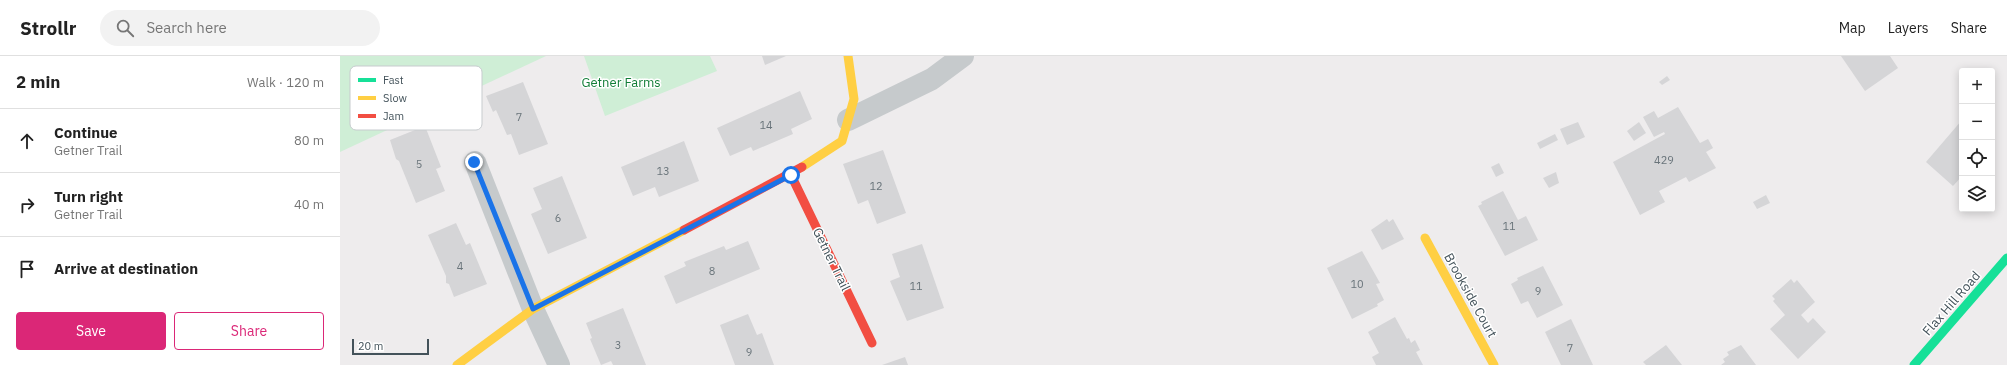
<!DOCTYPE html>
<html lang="en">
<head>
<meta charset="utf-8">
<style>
  body { margin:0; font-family:"IBM Plex Sans",sans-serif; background:#f2f2f2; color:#222 }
  .controls { position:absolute; right:12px; top:12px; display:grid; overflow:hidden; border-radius:4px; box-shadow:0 2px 10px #0003 }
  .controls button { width:36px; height:36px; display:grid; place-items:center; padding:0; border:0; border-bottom:1px solid #e0e0e0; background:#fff; color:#222; font:20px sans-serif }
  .scale { position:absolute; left:12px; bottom:10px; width:77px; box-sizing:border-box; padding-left:4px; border:2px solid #43525a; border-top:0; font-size:11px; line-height:14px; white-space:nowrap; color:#43525a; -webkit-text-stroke:3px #fff; paint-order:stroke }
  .stop { position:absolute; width:12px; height:12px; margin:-9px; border:3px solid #1a73e8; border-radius:50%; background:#fff }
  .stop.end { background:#1a73e8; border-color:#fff; box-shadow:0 1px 4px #0008 }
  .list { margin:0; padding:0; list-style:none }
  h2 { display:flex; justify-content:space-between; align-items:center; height:52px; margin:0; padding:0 16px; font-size:17px }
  h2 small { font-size:13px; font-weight:400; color:#767676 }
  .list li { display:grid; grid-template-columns:26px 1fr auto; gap:12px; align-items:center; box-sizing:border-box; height:64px; padding:0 16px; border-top:1px solid #e0e0e0 }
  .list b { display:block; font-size:15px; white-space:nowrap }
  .list p { margin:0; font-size:13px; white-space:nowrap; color:#767676 }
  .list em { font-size:13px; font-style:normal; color:#767676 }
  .actions { display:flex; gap:8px; padding:12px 16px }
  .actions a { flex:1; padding:9px 0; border:1px solid #db2777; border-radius:4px; text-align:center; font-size:14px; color:#db2777 }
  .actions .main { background:#db2777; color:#fff }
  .icon { flex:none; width:22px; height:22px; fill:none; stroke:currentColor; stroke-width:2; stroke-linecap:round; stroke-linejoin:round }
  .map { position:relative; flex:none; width:1667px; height:309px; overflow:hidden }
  header { display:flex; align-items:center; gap:24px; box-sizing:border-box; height:56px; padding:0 20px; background:#fff; border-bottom:1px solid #e0e0e0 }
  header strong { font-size:19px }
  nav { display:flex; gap:22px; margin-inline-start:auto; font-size:14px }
  .search { width:280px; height:36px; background:#f2f2f2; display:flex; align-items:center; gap:10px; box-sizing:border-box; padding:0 14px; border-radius:22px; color:#767676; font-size:15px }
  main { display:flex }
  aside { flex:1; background:#fff }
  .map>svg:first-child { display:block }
  .green { fill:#cfeed6 }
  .building { fill:#d5d5d7 }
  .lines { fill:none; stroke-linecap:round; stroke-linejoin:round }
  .street { stroke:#c6cacc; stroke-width:22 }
  .fast { stroke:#16e098; stroke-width:9 }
  .slow { stroke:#ffcf43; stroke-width:9 }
  .jam { stroke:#f24e42; stroke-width:9 }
  .route { stroke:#1a73e8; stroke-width:5 }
  .labels { text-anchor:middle; stroke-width:3; stroke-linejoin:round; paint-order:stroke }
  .number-label { font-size:11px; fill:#69747a }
  .park-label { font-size:13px; fill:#127d37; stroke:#fff }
  .street-label { font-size:13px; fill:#43525a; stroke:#fff }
  .key { fill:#fff; stroke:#c7cbce; stroke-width:1 }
  .key-label { font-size:11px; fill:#43525a }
</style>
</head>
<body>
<header>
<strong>Strollr</strong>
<div class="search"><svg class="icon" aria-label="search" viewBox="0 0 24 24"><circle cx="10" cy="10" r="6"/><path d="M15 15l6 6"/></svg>Search here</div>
<nav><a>Map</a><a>Layers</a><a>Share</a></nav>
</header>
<main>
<aside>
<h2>2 min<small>Walk · 120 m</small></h2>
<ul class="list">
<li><svg class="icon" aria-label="ahead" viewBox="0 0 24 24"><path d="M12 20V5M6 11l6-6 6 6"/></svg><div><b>Continue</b><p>Getner Trail</p></div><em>80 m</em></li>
<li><svg class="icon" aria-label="right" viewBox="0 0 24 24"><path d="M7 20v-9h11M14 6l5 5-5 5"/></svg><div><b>Turn right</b><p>Getner Trail</p></div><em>40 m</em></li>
<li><svg class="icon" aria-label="arrive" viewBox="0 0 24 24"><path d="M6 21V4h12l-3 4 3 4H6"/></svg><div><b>Arrive at destination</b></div></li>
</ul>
<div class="actions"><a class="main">Save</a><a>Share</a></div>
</aside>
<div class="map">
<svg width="1667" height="309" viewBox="0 0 1667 309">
  <rect width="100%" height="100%" fill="#eeeced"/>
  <g class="green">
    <polygon points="0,0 206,0 0,96"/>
    <polygon points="244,0 370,0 377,15 265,60"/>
  </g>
  <g class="building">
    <polygon points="422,0 446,0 425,9"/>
    <polygon points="1501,0 1550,0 1558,12 1525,35"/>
    <polygon points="1327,20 1330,24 1322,29 1319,26"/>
    <polygon points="183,26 208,88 179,99 171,78 167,79 156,54 153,56 146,40"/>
    <polygon points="460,35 472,63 451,73 453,78 413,95 411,91 390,100 377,72"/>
    <polygon points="1338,51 1360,87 1368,83 1373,92 1366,96 1376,112 1349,126 1346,121 1319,135 1325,146 1300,159 1273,106 1325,78 1324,76 1314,81 1303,61 1314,55 1318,62"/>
    <polygon points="1622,64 1622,120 1613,130 1586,106"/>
    <polygon points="1238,66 1245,81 1227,89 1220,73"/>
    <polygon points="1299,66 1306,77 1294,85 1287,75"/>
    <polygon points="85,70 101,111 96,113 105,135 76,147 59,105 56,103 50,84"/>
    <polygon points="1215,78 1218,84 1200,93 1197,87"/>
    <polygon points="344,85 359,125 319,141 315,131 293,140 281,111"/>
    <polygon points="543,94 566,157 537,168 528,144 518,148 503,108"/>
    <polygon points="1159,107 1164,117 1156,121 1151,111"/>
    <polygon points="1216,116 1219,127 1209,132 1203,122"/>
    <polygon points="222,120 247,182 208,198 191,158 202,153 193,132"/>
    <polygon points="1163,135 1178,164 1186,160 1198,184 1165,200 1138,150 1142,148 1141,146"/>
    <polygon points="1426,139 1430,147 1417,153 1413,146"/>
    <polygon points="1047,163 1049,166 1053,163 1064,183 1042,194 1031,174"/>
    <polygon points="116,167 126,189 130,187 147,228 114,241 109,228 106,227 106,220 88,179"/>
    <polygon points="408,185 420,213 336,248 324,220 346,210 344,206 384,190 386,194"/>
    <polygon points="582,188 604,252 567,265 550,225 560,221 552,198"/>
    <polygon points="1022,195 1040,227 1036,228 1044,244 1037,248 1038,250 1012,263 987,212"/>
    <polygon points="1203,210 1223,249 1197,262 1188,245 1181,248 1171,228 1178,224 1177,222"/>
    <polygon points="1451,223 1454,227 1457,224 1475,246 1461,259 1468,267 1473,262 1486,276 1458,303 1430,273 1445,259 1433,245 1435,243 1432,240"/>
    <polygon points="283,252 300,294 306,309 273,309 271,305 261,309 250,283 252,282 246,267"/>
    <polygon points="408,258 417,279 422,277 434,309 395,309 380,269"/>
    <polygon points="1055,261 1067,283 1069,282 1071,287 1075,284 1080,294 1076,296 1083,309 1036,309 1032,301 1039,297 1028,276"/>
    <polygon points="1231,263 1253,309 1221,309 1205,276"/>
    <polygon points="1326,289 1342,309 1306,309 1303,306"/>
    <polygon points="1401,289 1416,309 1381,309 1385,306 1383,303 1389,299 1387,296"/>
    <polygon points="565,301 568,309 542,309"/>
  </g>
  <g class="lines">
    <g class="street">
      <polyline points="508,64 592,23 623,0"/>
      <polyline points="135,106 193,253 219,309"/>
    </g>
    <polyline class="fast" points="1574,309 1667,202"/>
    <g class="slow">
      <polyline points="462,111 502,85 514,43 508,0"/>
      <polyline points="1085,182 1154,309"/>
      <polyline points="117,309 193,253 344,174"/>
    </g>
    <g class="jam">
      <polyline points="451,119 532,287"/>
      <polyline points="344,174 462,111"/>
    </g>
  </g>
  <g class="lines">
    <polyline class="route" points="134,106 193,253 451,119"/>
  </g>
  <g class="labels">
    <g class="number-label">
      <text x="179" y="65">7</text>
      <text x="426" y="73">14</text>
      <text x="1324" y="108">429</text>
      <text x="79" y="112">5</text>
      <text x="323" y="119">13</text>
      <text x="536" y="134">12</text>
      <text x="218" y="166">6</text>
      <text x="1169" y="174">11</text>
      <text x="120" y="214">4</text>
      <text x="372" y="219">8</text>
      <text x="1017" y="232">10</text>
      <text x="576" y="234">11</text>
      <text x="1198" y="239">9</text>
      <text x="278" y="293">3</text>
      <text x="1230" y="296">7</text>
      <text x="409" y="300">9</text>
    </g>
    <g class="park-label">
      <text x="281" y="31">Getner Farms</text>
    </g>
    <g class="street-label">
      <text transform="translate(492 203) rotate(64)" y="5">Getner Trail</text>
      <text transform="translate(1131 239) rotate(61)" y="5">Brookside Court</text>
      <text transform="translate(1611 247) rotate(-49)" y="5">Flax Hill Road</text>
    </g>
  </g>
  <rect x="10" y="10" width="132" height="64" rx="6" class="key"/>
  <rect x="18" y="22" width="18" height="4" fill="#16e098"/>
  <rect x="18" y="40" width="18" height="4" fill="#ffcf43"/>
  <rect x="18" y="58" width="18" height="4" fill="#f24e42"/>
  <g class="key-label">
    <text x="43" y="28">Fast</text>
    <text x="43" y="46">Slow</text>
    <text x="43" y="64">Jam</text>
  </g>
</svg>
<div class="controls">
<button>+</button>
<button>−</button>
<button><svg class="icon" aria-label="locate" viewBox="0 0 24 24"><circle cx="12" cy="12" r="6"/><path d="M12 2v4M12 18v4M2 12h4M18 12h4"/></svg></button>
<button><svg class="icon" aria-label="layers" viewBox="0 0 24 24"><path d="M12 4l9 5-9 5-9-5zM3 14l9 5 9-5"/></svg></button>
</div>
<div class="scale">20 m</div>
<div class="stop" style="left:451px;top:119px"></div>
<div class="stop end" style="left:134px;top:106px"></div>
</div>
</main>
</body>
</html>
